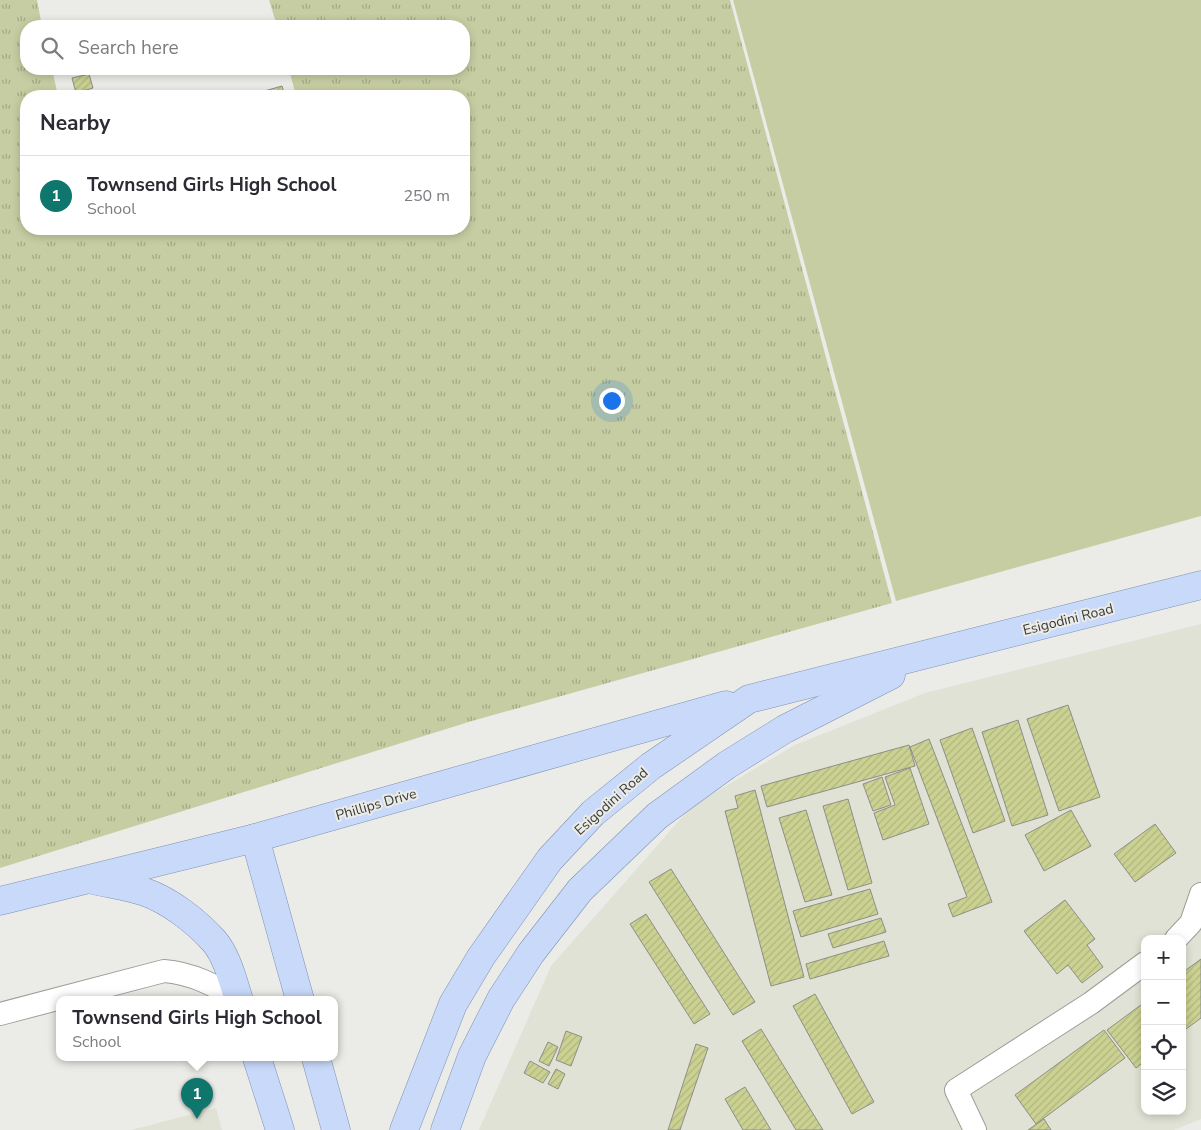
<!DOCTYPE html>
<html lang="en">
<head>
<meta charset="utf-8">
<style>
  body { margin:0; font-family:"Nunito Sans",sans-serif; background:#f2f2f3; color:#2b2b33 }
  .controls { position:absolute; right:15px; bottom:15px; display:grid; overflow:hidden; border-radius:10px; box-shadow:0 2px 8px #0003 }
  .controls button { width:45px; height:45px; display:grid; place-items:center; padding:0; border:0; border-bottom:1px solid #e1e1e2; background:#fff; color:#2b2b33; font:25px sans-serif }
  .you { position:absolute; left:611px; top:400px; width:18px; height:18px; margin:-12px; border:4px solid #fff; border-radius:50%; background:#1a73e8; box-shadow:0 0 0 8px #1a73e833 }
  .badge { display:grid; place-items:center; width:32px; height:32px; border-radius:50%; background:#0f766e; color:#fff; font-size:16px; font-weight:700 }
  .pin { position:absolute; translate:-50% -41px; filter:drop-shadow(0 1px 2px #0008) }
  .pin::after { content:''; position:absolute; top:26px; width:18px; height:15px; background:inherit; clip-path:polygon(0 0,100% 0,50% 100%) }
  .popup { position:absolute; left:56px; top:996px; width:282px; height:65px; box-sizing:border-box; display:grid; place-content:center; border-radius:10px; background:#fff; filter:drop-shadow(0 1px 4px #0005); font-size:16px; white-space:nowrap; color:#7c7c81 }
  .popup b { font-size:19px; color:#2b2b33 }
  .popup::after { content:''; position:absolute; left:50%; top:100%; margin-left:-10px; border:10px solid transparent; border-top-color:#fff }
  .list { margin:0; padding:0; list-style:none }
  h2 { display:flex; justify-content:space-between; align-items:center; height:65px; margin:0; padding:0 20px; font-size:21px }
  h2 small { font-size:16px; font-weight:400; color:#7c7c81 }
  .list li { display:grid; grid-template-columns:32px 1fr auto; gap:15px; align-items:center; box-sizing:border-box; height:80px; padding:0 20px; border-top:1px solid #e1e1e2 }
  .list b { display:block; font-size:19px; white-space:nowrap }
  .list p { margin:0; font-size:16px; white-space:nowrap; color:#7c7c81 }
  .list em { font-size:16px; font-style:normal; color:#7c7c81 }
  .icon { flex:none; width:28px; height:28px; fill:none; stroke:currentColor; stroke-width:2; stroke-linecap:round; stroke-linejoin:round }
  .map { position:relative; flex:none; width:1201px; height:1130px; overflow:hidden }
  .search { position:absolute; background:#fff; box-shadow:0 2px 8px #0003; left:20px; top:20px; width:450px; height:55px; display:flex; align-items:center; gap:12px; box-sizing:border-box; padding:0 18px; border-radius:20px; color:#7c7c81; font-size:19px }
  .panel { position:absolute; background:#fff; box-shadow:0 2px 8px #0003; left:20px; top:90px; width:450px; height:145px; border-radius:20px }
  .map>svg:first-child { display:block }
  .built { fill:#e0e2d5; fill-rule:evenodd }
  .grass { fill:url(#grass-tufts) }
  .pitch { fill:#c7cda2 }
  .building { fill:url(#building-hatch); stroke:#8d8e89 }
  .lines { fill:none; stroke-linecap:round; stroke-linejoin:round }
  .minor-casing { stroke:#9d9e98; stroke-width:24 }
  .major-casing { stroke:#7f91b4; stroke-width:29 }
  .minor { stroke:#fff; stroke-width:22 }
  .major { stroke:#c8d9fa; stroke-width:28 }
  .labels { text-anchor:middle; stroke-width:4; stroke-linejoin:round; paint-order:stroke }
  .street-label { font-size:14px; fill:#3b3b39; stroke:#ebece7 }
</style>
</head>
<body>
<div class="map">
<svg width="1201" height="1130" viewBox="0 0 1201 1130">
  <defs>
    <pattern id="grass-tufts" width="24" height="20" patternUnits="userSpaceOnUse" patternTransform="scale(1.25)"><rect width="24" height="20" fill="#c7cda2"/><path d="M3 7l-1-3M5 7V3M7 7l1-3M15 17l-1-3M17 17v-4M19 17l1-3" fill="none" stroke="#a3a885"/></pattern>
    <pattern id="building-hatch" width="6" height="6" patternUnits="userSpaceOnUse" patternTransform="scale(1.25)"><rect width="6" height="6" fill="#cbd291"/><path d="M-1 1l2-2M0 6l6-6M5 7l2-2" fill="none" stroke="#afb57e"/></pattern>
  </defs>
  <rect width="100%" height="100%" fill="#ebece7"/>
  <g class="built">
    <path d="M1201 624V1119L1174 1130H479L551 966 692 806 795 745 925 693ZM1145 939H1182V1111H1145Z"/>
    <polygon points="216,1108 222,1130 131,1130"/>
  </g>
  <polygon class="grass" points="0,0 37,0 42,26 26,26 26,69 52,69 58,96 26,96 26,229 464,229 464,96 296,96 289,69 464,69 464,26 277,26 269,0 730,0 892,603 472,721 0,868"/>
  <polygon class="pitch" points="733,0 1201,0 1201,516 896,601"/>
  <g class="building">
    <polygon points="89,74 93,88 76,93 72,78"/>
    <polygon points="282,86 285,96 247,96"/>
    <polygon points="1068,705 1100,797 1059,811 1027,719"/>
    <polygon points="1018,720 1048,815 1012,826 982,732"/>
    <polygon points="972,728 1005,821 973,833 940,740"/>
    <polygon points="929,739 992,902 953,917 948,904 967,897 910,747"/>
    <polygon points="909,745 915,766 767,807 761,786"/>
    <polygon points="910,768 929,824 883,840 874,813 895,805 885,777"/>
    <polygon points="882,777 891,805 873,811 863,784"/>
    <polygon points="755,790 804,977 771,986 725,811 738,808 735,796"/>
    <polygon points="848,799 872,883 848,890 823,806"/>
    <polygon points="806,810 832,895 805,902 779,818"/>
    <polygon points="1071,810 1091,846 1044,871 1025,835"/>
    <polygon points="1155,824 1176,853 1135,882 1114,854"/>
    <polygon points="671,869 755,1002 733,1015 649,882"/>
    <polygon points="870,889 878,914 801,937 793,911"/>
    <polygon points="1065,900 1095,939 1087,945 1103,967 1082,983 1068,965 1057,974 1024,931"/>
    <polygon points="646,914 710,1014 694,1024 630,924"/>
    <polygon points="881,918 886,932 833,948 828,934"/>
    <polygon points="884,941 889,956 810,979 806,964"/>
    <polygon points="1201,959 1201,1018 1182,1032 1182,973"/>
    <polygon points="815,994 874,1102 852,1114 793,1006"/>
    <polygon points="1145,1002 1145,1061 1136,1068 1107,1030"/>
    <polygon points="761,1029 823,1130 796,1130 742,1041"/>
    <polygon points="1104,1030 1125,1058 1036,1124 1015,1095"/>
    <polygon points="566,1031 582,1037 571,1066 556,1060"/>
    <polygon points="548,1042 558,1047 549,1066 539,1061"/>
    <polygon points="696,1044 708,1048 680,1130 668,1130"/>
    <polygon points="530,1061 550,1072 543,1083 524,1073"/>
    <polygon points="556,1069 565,1074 558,1089 548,1084"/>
    <polygon points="745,1087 771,1130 743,1130 725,1099"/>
    <polygon points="1044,1119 1051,1130 1028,1130"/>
  </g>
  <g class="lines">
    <defs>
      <g id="minor">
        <polyline points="1176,939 1191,923 1201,894"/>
        <path d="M0 1014 164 971C192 973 216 986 239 1000"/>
        <polyline points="975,1130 956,1090 1091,1003 1145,963"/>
      </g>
      <g id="major">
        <polyline points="255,838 300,1000"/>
        <path d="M93 880C110 884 129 886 145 892 170 901 196 921 214 941 227 956 233 981 239 1000"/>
        <polyline points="0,901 255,838 726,705"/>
        <polyline points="257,1058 280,1130"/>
        <polyline points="316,1058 336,1130"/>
        <polyline points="404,1130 453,1004 481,957 550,859 593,813 651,766 749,699 1201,585"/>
        <polyline points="445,1130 472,1056 501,999 531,953 580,890 657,816 727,765 785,729 891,675"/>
      </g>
    </defs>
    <use href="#minor" class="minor-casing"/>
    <use href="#major" class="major-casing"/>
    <use href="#minor" class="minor"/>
    <use href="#major" class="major"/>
  </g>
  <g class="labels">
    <g class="street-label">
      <text transform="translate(1068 619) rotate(-14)" y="5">Esigodini Road</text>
      <text transform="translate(611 801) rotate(-42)" y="5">Esigodini Road</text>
      <text transform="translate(376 804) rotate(-16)" y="5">Phillips Drive</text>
    </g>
  </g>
</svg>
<div class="controls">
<button>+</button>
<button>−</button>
<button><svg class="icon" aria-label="locate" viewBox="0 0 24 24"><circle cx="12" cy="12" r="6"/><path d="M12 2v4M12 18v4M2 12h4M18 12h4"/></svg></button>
<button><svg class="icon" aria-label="layers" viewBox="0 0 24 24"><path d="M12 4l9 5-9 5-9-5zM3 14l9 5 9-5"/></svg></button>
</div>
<div class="you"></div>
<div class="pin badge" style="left:197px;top:1119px">1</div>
<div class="popup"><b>Townsend Girls High School</b>School</div>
<div class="search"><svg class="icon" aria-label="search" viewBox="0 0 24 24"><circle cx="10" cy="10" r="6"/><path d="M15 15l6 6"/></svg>Search here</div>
<section class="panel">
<h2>Nearby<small></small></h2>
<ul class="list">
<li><span class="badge">1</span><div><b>Townsend Girls High School</b><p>School</p></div><em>250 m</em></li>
</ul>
</section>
</div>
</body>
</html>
